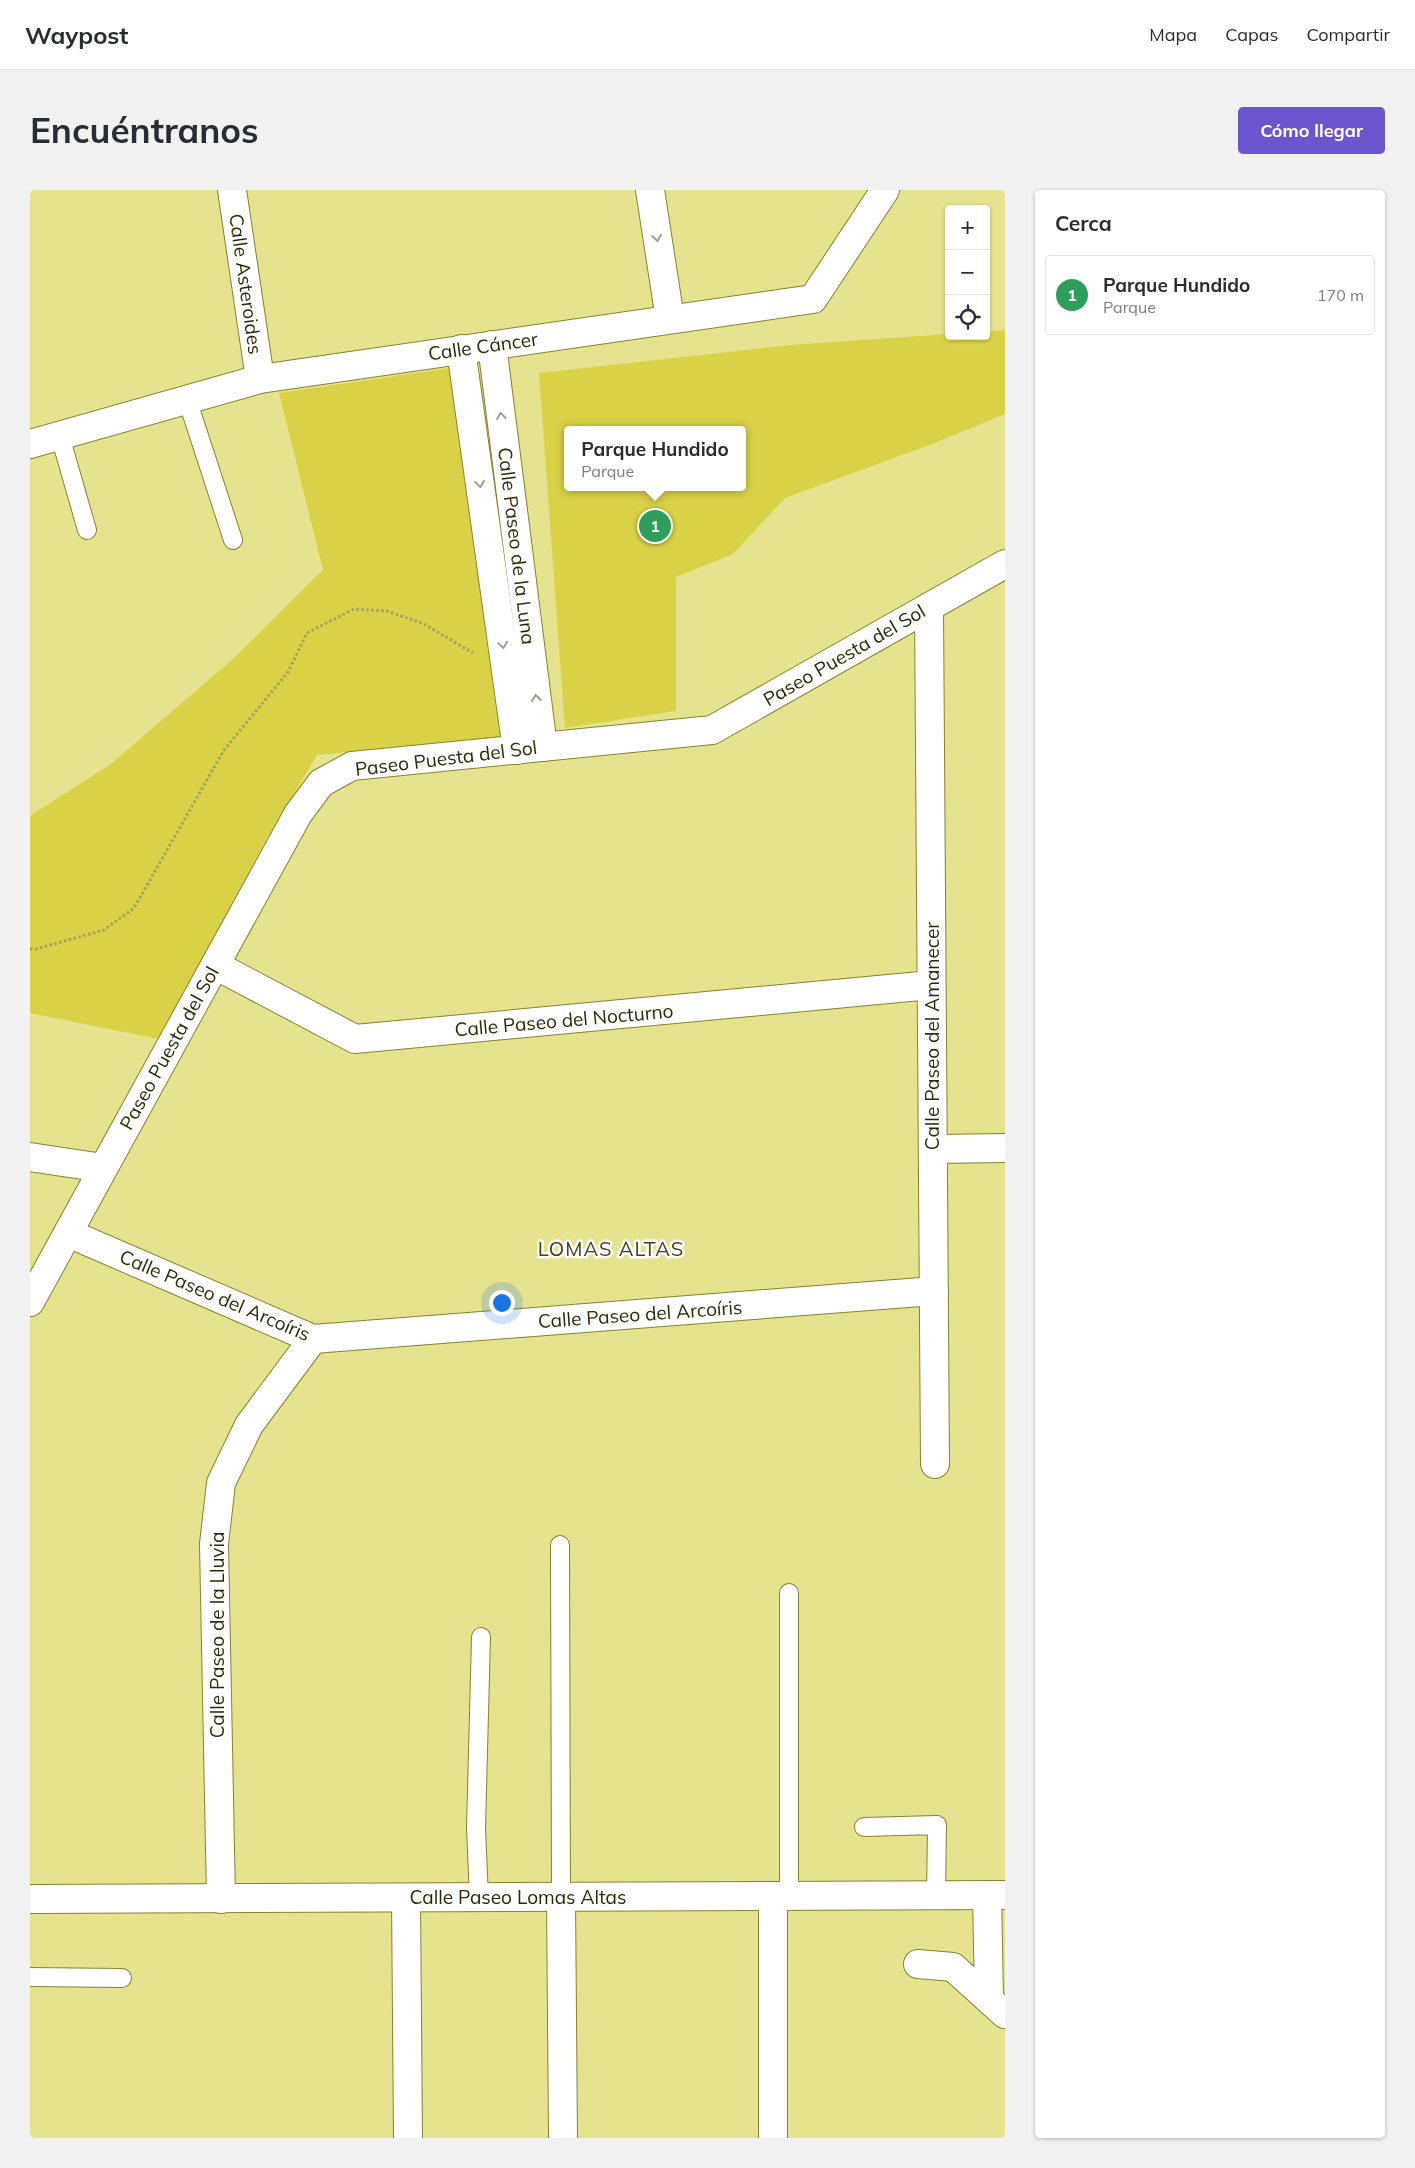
<!DOCTYPE html>
<html lang="es">
<head>
<meta charset="utf-8">
<style>
  body { margin:0; font-family:Mulish,sans-serif; background:#f2f2f3; color:#2b2b33 }
  .controls { position:absolute; right:15px; top:15px; display:grid; overflow:hidden; border-radius:5px; box-shadow:0 1px 4px #0004 }
  .controls button { width:45px; height:45px; display:grid; place-items:center; padding:0; border:0; border-bottom:1px solid #e1e1e2; background:#fff; color:#2b2b33; font:25px sans-serif }
  .you { position:absolute; left:471px; top:1112px; width:18px; height:18px; margin:-12px; border:4px solid #fff; border-radius:50%; background:#1a73e8; box-shadow:0 0 0 8px #1a73e833 }
  .badge { display:grid; place-items:center; width:32px; height:32px; border-radius:50%; background:#6b56cf; color:#fff; font-size:16px; font-weight:700 }
  .pin { position:absolute; translate:-50% -50%; border:2px solid #fff; box-shadow:0 1px 5px #0006 }
  .popup { position:absolute; left:534px; top:236px; width:182px; height:65px; box-sizing:border-box; display:grid; place-content:center; border-radius:5px; background:#fff; filter:drop-shadow(0 1px 4px #0005); font-size:16px; white-space:nowrap; color:#7c7c81 }
  .popup b { font-size:19px; color:#2b2b33 }
  .popup::after { content:''; position:absolute; left:50%; top:100%; margin-left:-10px; border:10px solid transparent; border-top-color:#fff }
  .list { margin:0; padding:0; list-style:none }
  h2 { display:flex; justify-content:space-between; align-items:center; height:65px; margin:0; padding:0 20px; font-size:21px }
  h2 small { font-size:16px; font-weight:400; color:#7c7c81 }
  .list li { display:grid; grid-template-columns:32px 1fr auto; gap:15px; align-items:center; box-sizing:border-box; height:80px; margin:0 10px 10px; padding:0 10px; border:1px solid #e1e1e2; border-radius:5px }
  .list b { display:block; font-size:19px; white-space:nowrap }
  .list p { margin:0; font-size:16px; white-space:nowrap; color:#7c7c81 }
  .list em { font-size:16px; font-style:normal; color:#7c7c81 }
  .icon { flex:none; width:28px; height:28px; fill:none; stroke:currentColor; stroke-width:2; stroke-linecap:round; stroke-linejoin:round }
  .map { position:relative; flex:none; width:975px; height:1948px; overflow:hidden; border-radius:5px }
  header { display:flex; align-items:center; gap:30px; box-sizing:border-box; height:70px; padding:0 25px; background:#fff; border-bottom:1px solid #e1e1e2 }
  header strong { font-size:24px }
  nav { display:flex; gap:28px; margin-inline-start:auto; font-size:18px }
  .intro { display:flex; align-items:center; justify-content:space-between; box-sizing:border-box; height:120px; padding:0 30px }
  h1 { margin:0; font-size:35px }
  .button { padding:12px 22px; border-radius:5px; background:#6b56cf; color:#fff; font-size:18px; font-weight:700 }
  main { display:flex; gap:30px; padding:0 30px }
  aside { flex:1; background:#fff; border-radius:5px; box-shadow:0 1px 4px #0004 }
  .map>svg:first-child { display:block }
  .green { fill:#d9d246; fill-rule:evenodd }
  .lines { fill:none; stroke-linecap:round; stroke-linejoin:round }
  .service-casing { stroke:#86822d; stroke-width:20 }
  .minor-casing { stroke:#86822d; stroke-width:30 }
  .path { stroke:#a5a25f; stroke-width:3; stroke-dasharray:2.5 2.5; stroke-linecap:butt }
  .service { stroke:#fff; stroke-width:18 }
  .minor { stroke:#fff; stroke-width:28 }
  .oneway { stroke:#a09f8e }
  .labels { text-anchor:middle; stroke-width:5; stroke-linejoin:round; paint-order:stroke }
  .street-label { font-size:19px; fill:#2b2905; stroke:#fff }
  .neighbourhood-label { font-size:20px; letter-spacing:1px; fill:#434114; stroke:#fff }
</style>
</head>
<body>
<header>
<strong>Waypost</strong>
<nav><a>Mapa</a><a>Capas</a><a>Compartir</a></nav>
</header>
<div class="intro"><h1>Encuéntranos</h1><a class="button">Cómo llegar</a></div>
<main>
<div class="map">
<svg width="975" height="1948" viewBox="0 0 975 1948">
  <rect width="100%" height="100%" fill="#e6e38f"/>
  <g class="green">
    <path d="M975 140V224L902 254 755 308 703 364 646 387V521L535 538 509 183 760 155 919 144V146H956V142ZM538 240H712V297H538Z"/>
    <polygon points="419,178 470,547 287,565 232,657 129,849 0,823 0,626 81,574 203,469 293,380 249,203"/>
  </g>
  <g class="lines">
    <defs>
      <g id="service">
        <polyline points="157,209 203,350"/>
        <polyline points="30,246 57,340"/>
        <polyline points="530,1355 531,1707"/>
        <polyline points="834,1637 907,1635 906,1706"/>
        <polyline points="759,1706 759,1403"/>
        <polyline points="449,1708 446,1638 451,1447"/>
        <polyline points="0,1787 92,1788"/>
      </g>
      <g id="minor">
        <polyline points="202,0 230,189"/>
        <polyline points="620,0 640,129"/>
        <polyline points="462,155 513,557"/>
        <polyline points="431,159 487,560"/>
        <polyline points="0,254 230,189 783,109 855,0"/>
        <polyline points="899,417 905,1274"/>
        <polyline points="185,775 325,849 901,795"/>
        <polyline points="903,959 975,958"/>
        <polyline points="0,967 73,978"/>
        <polyline points="38,1043 283,1149 904,1101"/>
        <polyline points="0,1112 268,624 291,593 322,576 682,540 975,374"/>
        <polyline points="957,1705 959,1808"/>
        <polyline points="743,1706 743,1948"/>
        <polyline points="531,1707 533,1948"/>
        <polyline points="376,1708 378,1948"/>
        <polyline points="0,1709 975,1705"/>
        <polyline points="191,1709 184,1354 191,1293 219,1235 283,1149"/>
        <polyline points="888,1774 923,1777 975,1824"/>
      </g>
    </defs>
    <use href="#service" class="service-casing"/>
    <use href="#minor" class="minor-casing"/>
    <polyline class="path" points="0,759 6,759 74,740 104,718 194,560 258,482 277,443 324,419 357,421 394,434 443,463"/>
    <use href="#service" class="service"/>
    <use href="#minor" class="minor"/>
  </g>
  <defs><path id="oneway-chevron" d="M-2-3.5L2.5 0L-2 3.5" fill="none" stroke-width="1.6" stroke-linecap="round" stroke-linejoin="round" transform="scale(1.25)"/></defs>
  <g class="oneway">
    <use href="#oneway-chevron" transform="translate(627 48) rotate(81)"/>
    <use href="#oneway-chevron" transform="translate(471 226) rotate(-97)"/>
    <use href="#oneway-chevron" transform="translate(450 294) rotate(82)"/>
    <use href="#oneway-chevron" transform="translate(473 455) rotate(82)"/>
    <use href="#oneway-chevron" transform="translate(506 508) rotate(-97)"/>
  </g>
  <g class="labels">
    <g class="street-label">
      <text transform="translate(216 94) rotate(82)" y="7">Calle Asteroides</text>
      <text transform="translate(453 156) rotate(-8)" y="7">Calle Cáncer</text>
      <text transform="translate(487 356) rotate(83)" y="7">Calle Paseo de la Luna</text>
      <text transform="translate(814 465) rotate(-30)" y="7">Paseo Puesta del Sol</text>
      <text transform="translate(416 568) rotate(-7)" y="7">Paseo Puesta del Sol</text>
      <text transform="translate(534 830) rotate(-5)" y="7">Calle Paseo del Nocturno</text>
      <text transform="translate(902 846) rotate(-90)" y="7">Calle Paseo del Amanecer</text>
      <text transform="translate(139 858) rotate(-61)" y="7">Paseo Puesta del Sol</text>
      <text transform="translate(185 1105) rotate(23)" y="7">Calle Paseo del Arcoíris</text>
      <text transform="translate(610 1124) rotate(-4)" y="7">Calle Paseo del Arcoíris</text>
      <text transform="translate(187 1445) rotate(-90)" y="7">Calle Paseo de la Lluvia</text>
      <text x="488" y="1714">Calle Paseo Lomas Altas</text>
    </g>
    <g class="neighbourhood-label">
      <text x="581" y="1066">LOMAS ALTAS</text>
    </g>
  </g>
</svg>
<div class="controls">
<button>+</button>
<button>−</button>
<button><svg class="icon" aria-label="locate" viewBox="0 0 24 24"><circle cx="12" cy="12" r="6"/><path d="M12 2v4M12 18v4M2 12h4M18 12h4"/></svg></button>
</div>
<div class="you"></div>
<div class="pin badge" style="left:625px;top:336px;background:#2e9e5b">1</div>
<div class="popup"><b>Parque Hundido</b>Parque</div>
</div>
<aside>
<h2>Cerca<small></small></h2>
<ul class="list">
<li><span class="badge" style="background:#2e9e5b">1</span><div><b>Parque Hundido</b><p>Parque</p></div><em>170 m</em></li>
</ul>
</aside>
</main>
</body>
</html>
